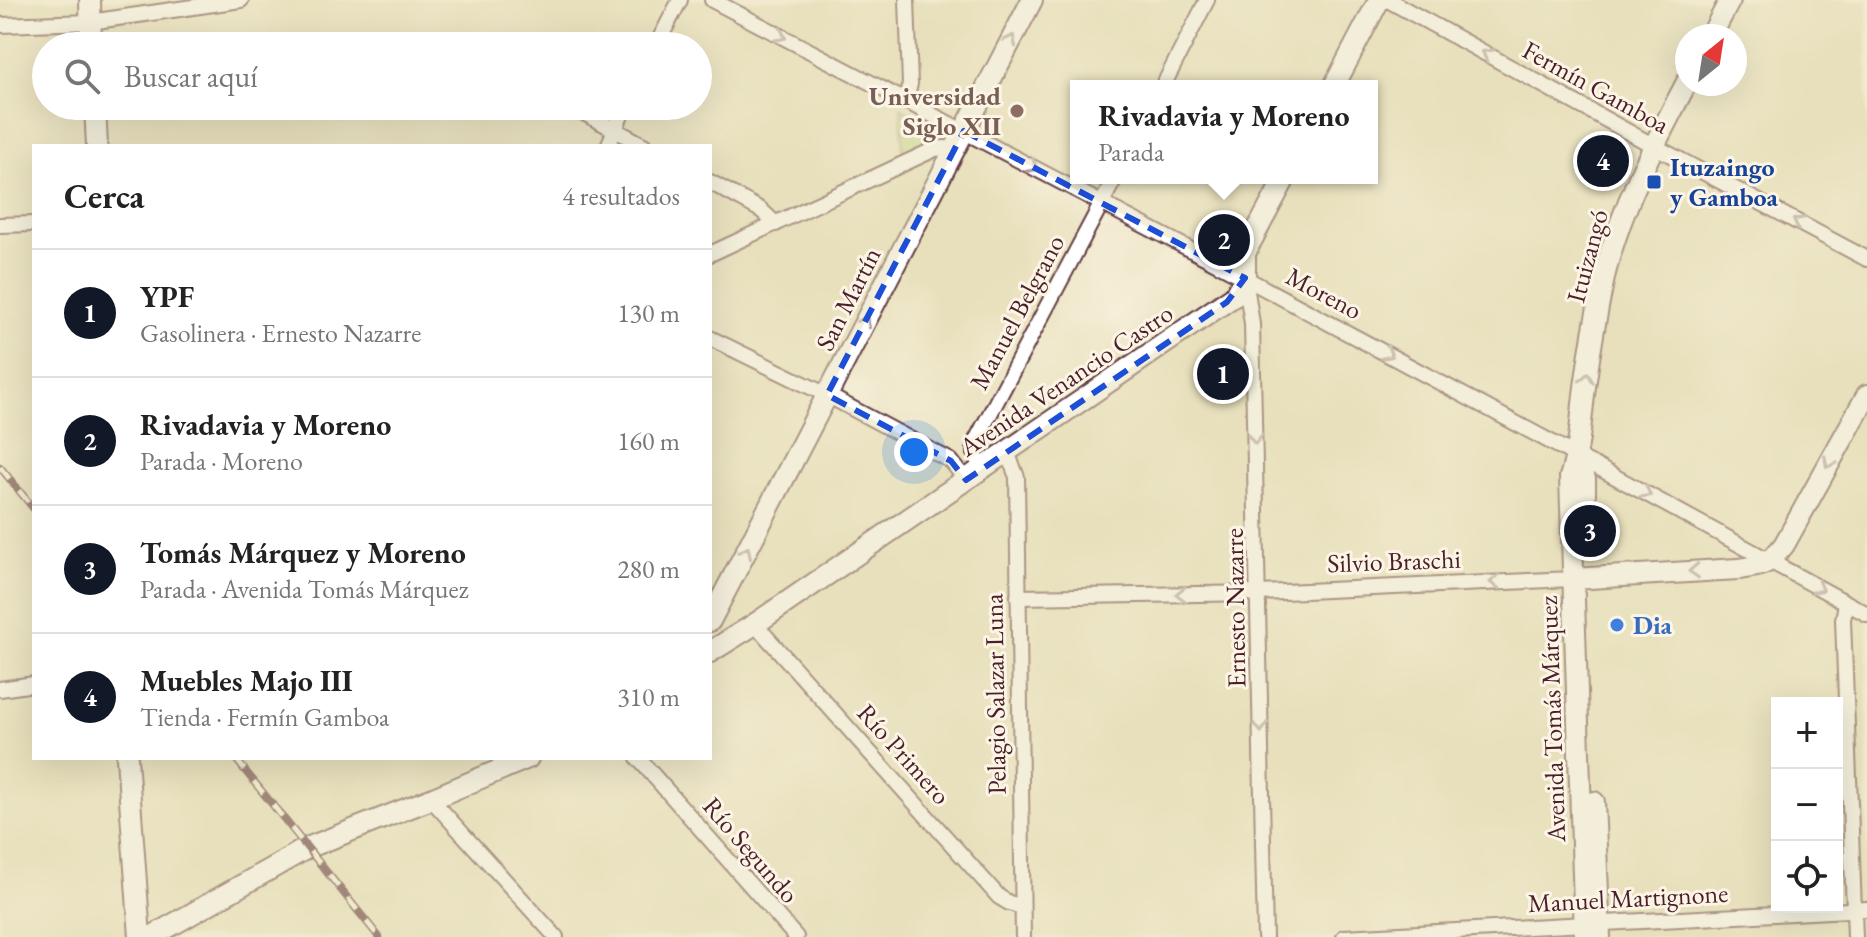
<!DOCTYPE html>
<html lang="es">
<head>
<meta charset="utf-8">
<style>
  body { margin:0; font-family:"EB Garamond",serif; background:#f2f2f2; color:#222 }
  .controls { position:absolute; right:24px; bottom:24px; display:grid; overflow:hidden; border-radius:0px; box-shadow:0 8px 32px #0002 }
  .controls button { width:72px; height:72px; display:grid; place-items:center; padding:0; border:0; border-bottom:2px solid #e0e0e0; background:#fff; color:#222; font:40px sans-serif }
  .compass { position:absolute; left:1675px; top:24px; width:72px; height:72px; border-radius:50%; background:#fff; box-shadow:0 8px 32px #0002; rotate:30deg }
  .you { position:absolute; left:914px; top:452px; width:28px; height:28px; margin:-20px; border:6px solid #fff; border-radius:50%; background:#1a73e8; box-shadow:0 0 0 12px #1a73e833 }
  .badge { display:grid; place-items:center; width:52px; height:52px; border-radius:50%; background:#111827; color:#fff; font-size:26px; font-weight:700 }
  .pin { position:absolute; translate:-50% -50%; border:4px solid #fff; box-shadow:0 2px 8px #0006 }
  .popup { position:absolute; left:1070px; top:80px; width:308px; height:104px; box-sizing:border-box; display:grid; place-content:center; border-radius:0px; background:#fff; filter:drop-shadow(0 2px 6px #0005); font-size:26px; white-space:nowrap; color:#767676 }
  .popup b { font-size:30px; color:#222 }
  .popup::after { content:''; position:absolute; left:50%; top:100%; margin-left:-16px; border:16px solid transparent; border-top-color:#fff }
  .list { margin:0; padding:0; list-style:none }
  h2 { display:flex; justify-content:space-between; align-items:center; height:104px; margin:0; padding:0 32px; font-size:34px }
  h2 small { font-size:26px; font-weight:400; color:#767676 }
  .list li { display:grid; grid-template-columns:52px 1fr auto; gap:24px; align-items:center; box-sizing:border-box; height:128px; padding:0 32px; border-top:2px solid #e0e0e0 }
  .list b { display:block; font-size:30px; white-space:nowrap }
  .list p { margin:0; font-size:26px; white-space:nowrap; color:#767676 }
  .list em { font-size:26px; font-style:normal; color:#767676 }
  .icon { flex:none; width:44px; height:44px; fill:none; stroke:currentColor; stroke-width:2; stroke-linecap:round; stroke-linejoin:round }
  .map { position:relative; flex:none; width:1867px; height:937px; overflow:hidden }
  .search { position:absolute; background:#fff; box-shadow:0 8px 32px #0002; left:32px; top:32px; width:680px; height:88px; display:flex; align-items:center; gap:20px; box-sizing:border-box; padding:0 28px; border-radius:44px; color:#767676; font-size:30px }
  .panel { position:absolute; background:#fff; box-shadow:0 8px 32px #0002; left:32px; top:144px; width:680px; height:616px; border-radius:0px }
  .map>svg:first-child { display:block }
  .green { fill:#b5d076; stroke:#807850; stroke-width:2 }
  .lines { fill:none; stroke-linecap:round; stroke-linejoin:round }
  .street-casing { stroke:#623c41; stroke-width:18 }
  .secondary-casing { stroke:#623c41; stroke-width:24 }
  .street { stroke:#fff; stroke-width:14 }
  .secondary { stroke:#fff; stroke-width:20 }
  .rail-casing { stroke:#4a1f2b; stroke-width:8 }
  .rail { stroke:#fcf5e5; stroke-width:5; stroke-dasharray:15; stroke-linecap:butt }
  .oneway { stroke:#ae9aa0 }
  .marked { fill:none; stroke:#1d4ed8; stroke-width:6; stroke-dasharray:16 10; stroke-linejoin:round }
  .education-dot { fill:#8d6e63; stroke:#fcf5e5; stroke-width:3 }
  .transit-dot { fill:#1a4fb4; stroke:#fcf5e5; stroke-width:3 }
  .shop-dot { fill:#3f7fe0; stroke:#fcf5e5; stroke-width:3 }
  .labels { text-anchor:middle; stroke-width:6; stroke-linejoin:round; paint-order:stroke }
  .street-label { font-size:26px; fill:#4a1f2b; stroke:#fcf5e5 }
  .education-label { font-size:26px; font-weight:bold; fill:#785e54; stroke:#fcf5e5; text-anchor:end }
  .transit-label { font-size:26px; font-weight:bold; fill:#164399; stroke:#fcf5e5; text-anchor:start }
  .shop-label { font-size:26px; font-weight:bold; fill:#366cbe; stroke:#fcf5e5; text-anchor:start }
</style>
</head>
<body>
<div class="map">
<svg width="1867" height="937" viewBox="0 0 1867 937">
  <rect width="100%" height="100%" fill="#fcf5e5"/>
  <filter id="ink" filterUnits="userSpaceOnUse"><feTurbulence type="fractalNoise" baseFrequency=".0125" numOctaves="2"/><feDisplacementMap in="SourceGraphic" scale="16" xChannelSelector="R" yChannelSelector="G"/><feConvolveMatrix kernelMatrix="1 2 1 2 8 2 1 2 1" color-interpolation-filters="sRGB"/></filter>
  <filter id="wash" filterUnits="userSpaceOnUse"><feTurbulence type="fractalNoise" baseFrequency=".006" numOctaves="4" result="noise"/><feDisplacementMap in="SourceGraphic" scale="32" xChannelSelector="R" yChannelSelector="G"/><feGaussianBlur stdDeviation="1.8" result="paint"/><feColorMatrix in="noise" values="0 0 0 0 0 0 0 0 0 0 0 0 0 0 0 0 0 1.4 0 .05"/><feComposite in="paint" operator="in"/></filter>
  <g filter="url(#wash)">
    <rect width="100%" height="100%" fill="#e8e0bc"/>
    <polygon class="green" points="901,108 950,133 903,153"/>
  </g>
  <g filter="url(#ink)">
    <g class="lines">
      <defs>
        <g id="street">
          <polyline points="712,0 1245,278 1577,456 1867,614"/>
          <polyline points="1388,0 1654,146 1867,259"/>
          <polyline points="0,25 90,22 241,0"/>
          <polyline points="433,46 451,44 457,46"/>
          <polyline points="656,46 680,0"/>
          <polyline points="1163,86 1207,0"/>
          <polyline points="906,100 910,84 907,0"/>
          <polyline points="571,106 645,146"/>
          <polyline points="608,146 625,106"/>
          <polyline points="710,182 761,210 776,224"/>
          <polyline points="0,225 34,224"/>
          <polyline points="710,254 935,149 945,148 953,151"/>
          <polyline points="1245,278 1252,324 1265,937"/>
          <polyline points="710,338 827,395 951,461 966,480"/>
          <polyline points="1007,452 1017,477 1023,937"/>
          <polyline points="981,469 974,452 974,444 1115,178"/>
          <polyline points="1018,597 1259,593 1573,579"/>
          <polyline points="1846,603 1843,620 1855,937"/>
          <polyline points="755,624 999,897 1009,903 1022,907"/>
          <polyline points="0,689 34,684"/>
          <polyline points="638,758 796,937"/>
          <polyline points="431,799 556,937"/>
          <polyline points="1344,937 1867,909"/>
        </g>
        <g id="secondary">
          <polyline points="90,0 91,46"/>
          <polyline points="1711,36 1730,0"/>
          <polyline points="1334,86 1379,0"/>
          <polyline points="95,106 97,146"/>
          <polyline points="1577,456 1585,479 1585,538"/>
          <path d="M1573 579 1738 569C1765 565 1767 566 1784 545L1867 395"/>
          <polyline points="710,621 1032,0"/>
          <polyline points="710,652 755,624 1234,296 1245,278 1245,254 1249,245 1285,178"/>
          <polyline points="127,758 140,937"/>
          <polyline points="1594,802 1600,937"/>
          <polyline points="151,937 307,848 431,799 528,758"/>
          <path d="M1585 937 1570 477C1580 448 1581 418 1585 387 1590 349 1597 310 1605 273 1622 205 1655 143 1687 82"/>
        </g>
      </defs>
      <use href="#street" class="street-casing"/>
      <use href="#secondary" class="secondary-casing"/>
      <use href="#street" class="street"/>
      <use href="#secondary" class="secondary"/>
      <defs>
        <g id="rail">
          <polyline points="0,467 34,509"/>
          <polyline points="235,758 379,937"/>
        </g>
      </defs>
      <use href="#rail" class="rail-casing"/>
      <use href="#rail" class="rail"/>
    </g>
    <defs><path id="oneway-chevron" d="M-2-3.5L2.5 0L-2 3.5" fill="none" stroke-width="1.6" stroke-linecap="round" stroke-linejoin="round" transform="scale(2)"/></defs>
    <g class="oneway">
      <use href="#oneway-chevron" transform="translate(781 36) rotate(27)"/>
      <use href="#oneway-chevron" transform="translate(1011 40) rotate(-63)"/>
      <use href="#oneway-chevron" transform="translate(1487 54) rotate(-151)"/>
      <use href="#oneway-chevron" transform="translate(1033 167) rotate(28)"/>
      <use href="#oneway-chevron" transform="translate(1798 222) rotate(-152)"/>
      <use href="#oneway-chevron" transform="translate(865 321) rotate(-63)"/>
      <use href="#oneway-chevron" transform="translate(1388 354) rotate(28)"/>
      <use href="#oneway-chevron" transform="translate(1587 378) rotate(-81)"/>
      <use href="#oneway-chevron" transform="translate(1255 439) rotate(89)"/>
      <use href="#oneway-chevron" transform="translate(1829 463) rotate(119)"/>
      <use href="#oneway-chevron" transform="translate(1646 493) rotate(29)"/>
      <use href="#oneway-chevron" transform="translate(746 552) rotate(-63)"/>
      <use href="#oneway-chevron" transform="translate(1694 571) rotate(177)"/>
      <use href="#oneway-chevron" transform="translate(1495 582) rotate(178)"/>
      <use href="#oneway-chevron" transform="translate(1819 588) rotate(29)"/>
      <use href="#oneway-chevron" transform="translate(1181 594) rotate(179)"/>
      <use href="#oneway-chevron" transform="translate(1261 727) rotate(89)"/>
    </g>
  </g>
  <path d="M0 0H1867V937H0ZM964 131 1245 278 1227 302 966 480 951 461 827 395Z" fill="#e8e0bc" fill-opacity=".55" fill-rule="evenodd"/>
  <path class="marked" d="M964 131 1245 278 1227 302 966 480 951 461 827 395Z"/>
  <circle class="education-dot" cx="1017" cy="111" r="8"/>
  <rect class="transit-dot" x="1646" y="174" width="16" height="16" rx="4"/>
  <circle class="shop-dot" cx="1617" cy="625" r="8"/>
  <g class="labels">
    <g class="street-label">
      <text transform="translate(1596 87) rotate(29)" y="9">Fermín Gamboa</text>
      <text transform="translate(1587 256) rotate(-75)" y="9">Ituizangó</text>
      <text transform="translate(1324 293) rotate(28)" y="9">Moreno</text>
      <text transform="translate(848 299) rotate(-63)" y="9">San Martín</text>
      <text transform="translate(1017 312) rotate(-62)" y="9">Manuel Belgrano</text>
      <text transform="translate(1066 380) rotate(-34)" y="9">Avenida Venancio Castro</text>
      <text transform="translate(1394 561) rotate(-2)" y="9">Silvio Braschi</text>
      <text transform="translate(1235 608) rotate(-91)" y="9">Ernesto Nazarre</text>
      <text transform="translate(995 694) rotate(-91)" y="9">Pelagio Salazar Luna</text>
      <text transform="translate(1552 719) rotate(-92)" y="9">Avenida Tomás Márquez</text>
      <text transform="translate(904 754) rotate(48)" y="9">Río Primero</text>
      <text transform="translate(751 850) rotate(49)" y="9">Río Segundo</text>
      <text transform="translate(1628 898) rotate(-3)" y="9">Manuel Martignone</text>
    </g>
    <g class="education-label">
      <text x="1001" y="105">Universidad<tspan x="1001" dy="30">Siglo XII</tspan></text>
    </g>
    <g class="transit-label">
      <text x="1670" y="176">Ituzaingo<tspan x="1670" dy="30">y Gamboa</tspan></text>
    </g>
    <g class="shop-label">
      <text x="1633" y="634">Dia</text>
    </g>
  </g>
</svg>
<div class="controls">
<button>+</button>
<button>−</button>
<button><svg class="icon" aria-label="locate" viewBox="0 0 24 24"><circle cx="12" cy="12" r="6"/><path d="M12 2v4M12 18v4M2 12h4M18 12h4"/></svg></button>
</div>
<svg class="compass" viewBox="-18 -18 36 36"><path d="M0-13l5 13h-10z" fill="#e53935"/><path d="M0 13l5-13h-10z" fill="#767676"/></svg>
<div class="you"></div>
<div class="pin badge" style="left:1223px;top:374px">1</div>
<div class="pin badge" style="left:1224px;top:240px">2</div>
<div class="popup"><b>Rivadavia y Moreno</b>Parada</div>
<div class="pin badge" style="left:1590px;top:531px">3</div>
<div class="pin badge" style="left:1603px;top:161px">4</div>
<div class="search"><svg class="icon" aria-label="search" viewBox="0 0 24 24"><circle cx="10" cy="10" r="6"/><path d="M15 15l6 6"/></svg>Buscar aquí</div>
<section class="panel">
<h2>Cerca<small>4 resultados</small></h2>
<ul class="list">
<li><span class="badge">1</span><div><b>YPF</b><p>Gasolinera · Ernesto Nazarre</p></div><em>130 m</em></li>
<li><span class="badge">2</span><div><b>Rivadavia y Moreno</b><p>Parada · Moreno</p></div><em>160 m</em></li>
<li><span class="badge">3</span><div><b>Tomás Márquez y Moreno</b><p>Parada · Avenida Tomás Márquez</p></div><em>280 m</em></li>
<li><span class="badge">4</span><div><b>Muebles Majo III</b><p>Tienda · Fermín Gamboa</p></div><em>310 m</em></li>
</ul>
</section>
</div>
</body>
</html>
